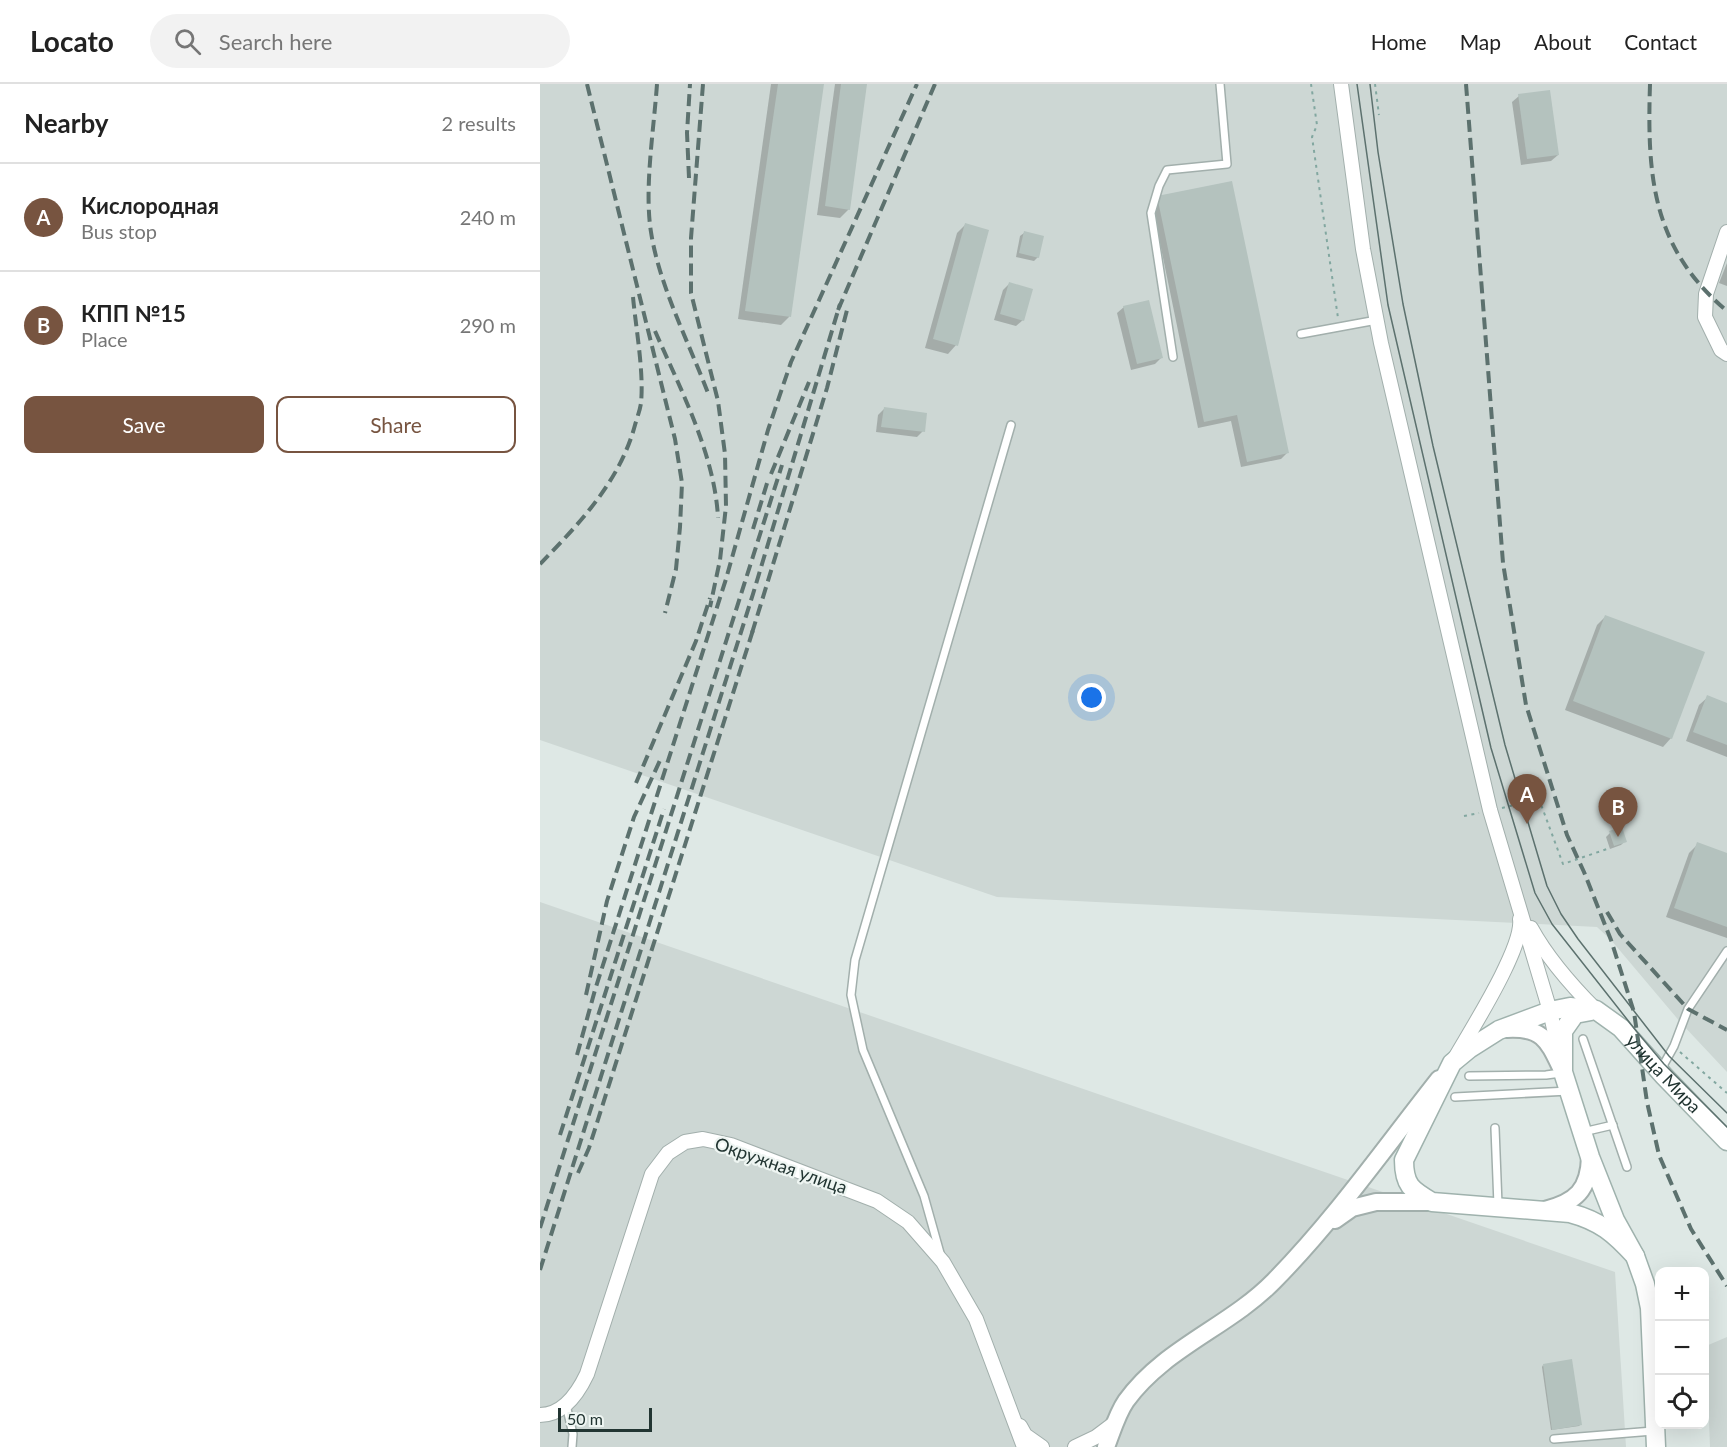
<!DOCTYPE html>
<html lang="en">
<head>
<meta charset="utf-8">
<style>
  body { margin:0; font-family:Lato,sans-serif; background:#f2f2f2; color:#222 }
  .controls { position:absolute; right:18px; bottom:18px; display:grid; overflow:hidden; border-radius:12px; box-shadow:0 6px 24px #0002 }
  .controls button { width:54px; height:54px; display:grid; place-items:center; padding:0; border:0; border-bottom:2px solid #e0e0e0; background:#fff; color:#222; font:30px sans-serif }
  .scale { position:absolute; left:18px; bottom:15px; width:94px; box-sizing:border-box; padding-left:6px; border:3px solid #223532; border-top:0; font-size:16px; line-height:21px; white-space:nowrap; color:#223532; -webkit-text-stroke:4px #eef5f2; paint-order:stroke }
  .you { position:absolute; left:552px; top:614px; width:21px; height:21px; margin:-15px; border:4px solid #fff; border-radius:50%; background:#1a73e8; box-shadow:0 0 0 9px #1a73e833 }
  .badge { display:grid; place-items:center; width:39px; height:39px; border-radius:50%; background:#775440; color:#fff; font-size:20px; font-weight:700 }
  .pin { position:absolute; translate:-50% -50px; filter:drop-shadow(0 2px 3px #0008) }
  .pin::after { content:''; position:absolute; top:32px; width:21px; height:18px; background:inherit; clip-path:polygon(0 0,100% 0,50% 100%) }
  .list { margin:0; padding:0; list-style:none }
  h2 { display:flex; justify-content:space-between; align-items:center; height:78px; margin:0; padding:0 24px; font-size:26px }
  h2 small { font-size:20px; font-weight:400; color:#767676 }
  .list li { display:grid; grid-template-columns:39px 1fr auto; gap:18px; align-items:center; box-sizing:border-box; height:108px; padding:0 24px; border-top:2px solid #e0e0e0 }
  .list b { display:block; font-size:22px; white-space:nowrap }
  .list p { margin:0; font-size:20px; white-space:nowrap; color:#767676 }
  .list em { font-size:20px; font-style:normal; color:#767676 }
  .actions { display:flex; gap:12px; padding:18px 24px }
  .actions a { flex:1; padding:14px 0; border:2px solid #775440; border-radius:12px; text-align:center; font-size:21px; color:#775440 }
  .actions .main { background:#775440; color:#fff }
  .icon { flex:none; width:33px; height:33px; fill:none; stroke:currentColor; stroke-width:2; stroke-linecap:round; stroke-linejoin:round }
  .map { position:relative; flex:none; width:1187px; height:1363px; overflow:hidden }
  header { display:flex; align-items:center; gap:36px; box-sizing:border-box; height:84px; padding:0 30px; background:#fff; border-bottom:2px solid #e0e0e0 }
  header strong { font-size:28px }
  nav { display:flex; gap:33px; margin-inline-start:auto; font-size:21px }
  .search { width:420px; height:54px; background:#f2f2f2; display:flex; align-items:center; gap:15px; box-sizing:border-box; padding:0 21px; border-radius:33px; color:#767676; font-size:22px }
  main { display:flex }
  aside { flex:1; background:#fff }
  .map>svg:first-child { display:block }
  .built { fill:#cdd7d4 }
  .shadow { fill:#0003 }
  .building { fill:#b4c2be }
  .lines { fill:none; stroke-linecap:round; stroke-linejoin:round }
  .service-casing { stroke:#a2afac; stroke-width:10 }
  .minor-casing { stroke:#a2afac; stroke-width:16 }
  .tertiary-casing { stroke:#a2afac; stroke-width:20 }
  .secondary-casing { stroke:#9fb2ad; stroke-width:21 }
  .path { stroke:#82a7a0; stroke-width:2; stroke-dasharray:3 4.5; stroke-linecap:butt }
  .service { stroke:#fff; stroke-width:7 }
  .minor { stroke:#fff; stroke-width:14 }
  .tertiary { stroke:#fff; stroke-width:16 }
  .secondary { stroke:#fff; stroke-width:18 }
  .tram { stroke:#5c716e; stroke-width:1.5 }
  .rail { stroke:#5c716e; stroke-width:4; stroke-dasharray:12 6; stroke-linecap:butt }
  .labels { text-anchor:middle; stroke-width:4.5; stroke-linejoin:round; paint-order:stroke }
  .street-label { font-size:18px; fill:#223532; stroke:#eef5f2 }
</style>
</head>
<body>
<header>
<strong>Locato</strong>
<div class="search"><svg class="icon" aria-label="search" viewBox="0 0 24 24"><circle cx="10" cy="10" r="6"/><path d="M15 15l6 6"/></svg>Search here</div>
<nav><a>Home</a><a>Map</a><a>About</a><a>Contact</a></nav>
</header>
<main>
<aside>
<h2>Nearby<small>2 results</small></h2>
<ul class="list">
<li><span class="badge">A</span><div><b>Кислородная</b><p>Bus stop</p></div><em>240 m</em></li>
<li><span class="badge">B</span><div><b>КПП №15</b><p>Place</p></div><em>290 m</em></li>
</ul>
<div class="actions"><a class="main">Save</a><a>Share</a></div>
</aside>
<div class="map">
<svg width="1187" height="1363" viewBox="0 0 1187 1363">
  <rect width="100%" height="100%" fill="#dee8e5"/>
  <g class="built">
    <polygon points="0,0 1187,0 1187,988 1141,939 1071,856 1057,843 457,813 0,656"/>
    <polygon points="0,818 1075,1188 1086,1363 0,1363"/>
    <polygon points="1187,1253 1187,1363 1170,1363 1166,1262"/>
  </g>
  <g class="shadow">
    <polygon points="231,0 282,0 249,233 241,241 198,235"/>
    <polygon points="295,0 326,0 309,125 300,134 277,131"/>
    <polygon points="979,12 1018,71 1011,77 981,81 972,18"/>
    <polygon points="618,114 747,369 741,375 701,383 691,337 658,344 612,120"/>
    <polygon points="425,141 416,261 408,270 385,264 417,149"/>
    <polygon points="484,149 498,173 494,177 476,173 480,152"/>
    <polygon points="1187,179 1187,202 1179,199"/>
    <polygon points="469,200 483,236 476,242 454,236 463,206"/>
    <polygon points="584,223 621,274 615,280 591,286 577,229"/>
    <polygon points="344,325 383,347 377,353 336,348 338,331"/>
    <polygon points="1065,533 1131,654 1123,663 1025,626 1057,541"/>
    <polygon points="1168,613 1187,620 1187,673 1146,657 1159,621"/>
    <polygon points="1070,749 1085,757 1081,761 1070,765 1066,753"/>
    <polygon points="1158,760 1187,770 1187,854 1126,833 1149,769"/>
    <polygon points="1003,1281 1040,1341 1039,1342 1011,1346 1002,1283"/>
  </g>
  <g class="building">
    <polygon points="238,0 284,0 251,233 205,227"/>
    <polygon points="301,0 327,0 310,126 285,122"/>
    <polygon points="1010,6 1019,71 987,75 978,10"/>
    <polygon points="692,97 749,369 707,378 697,331 664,338 617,112"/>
    <polygon points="425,139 449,146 418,262 393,255"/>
    <polygon points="484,147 504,152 499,174 479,169"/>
    <polygon points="469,198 493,205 484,237 460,230"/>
    <polygon points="609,216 623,274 597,280 583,222"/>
    <polygon points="344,323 387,329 385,348 341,343"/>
    <polygon points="1065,531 1165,568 1132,655 1033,617"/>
    <polygon points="1167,611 1187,619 1187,661 1153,648"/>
    <polygon points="1082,743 1087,758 1074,762 1069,747"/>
    <polygon points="1157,758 1187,769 1187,843 1134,824"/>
    <polygon points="1032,1275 1042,1341 1012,1346 1003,1280"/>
  </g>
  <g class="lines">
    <defs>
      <g id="service">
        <polyline points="761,250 837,236"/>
        <polyline points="633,273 611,129 619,102 627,86 687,80 680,0"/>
        <polyline points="1043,955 1087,1083"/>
        <polyline points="1124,988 1124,980 1134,962 1148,925 1187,867"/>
        <polyline points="929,992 1006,991 1021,989"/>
        <polyline points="915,1013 1029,1007"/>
        <polyline points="955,1044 958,1121"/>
        <polyline points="1043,1048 1073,1041"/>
        <polyline points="400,1169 384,1112 323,966 311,911 315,876 471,341"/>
        <polyline points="26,1321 33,1350 32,1363"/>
        <polyline points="1014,1355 1113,1347"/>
      </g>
      <g id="minor">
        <polyline points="801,0 823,165 841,259 950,726 1010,927 1018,963"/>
        <polyline points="1187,148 1166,210 1165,233 1181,266 1187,270"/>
        <path d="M991 844C1008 875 1031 901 1056 926"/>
        <path d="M915 974C931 946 984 863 980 835"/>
        <path d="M0 1331C24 1331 38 1309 47 1290L112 1090 128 1069 145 1058 163 1055 191 1061 337 1117 368 1138 403 1178 436 1235 484 1363"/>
        <polyline points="480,1342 485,1351 502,1363"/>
        <polyline points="535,1363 556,1353 576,1338"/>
      </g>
      <g id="tertiary">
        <path d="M967 945C1004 943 1008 957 1023 988"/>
        <path d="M1005 1126C1036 1118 1049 1106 1050 1073"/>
        <polyline points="795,1136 812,1124 836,1118 892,1118"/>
        <path d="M566 1363C572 1348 577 1330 586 1317 624 1264 689 1243 734 1197 795 1135 846 1062 899 995"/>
      </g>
      <g id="secondary">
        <polyline points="1051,927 1035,930 1023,947 1023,988 1050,1073 1075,1136 1095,1172 1105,1200 1110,1224 1116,1363"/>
        <path id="s1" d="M1095 1172C1074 1149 1060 1137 1030 1129L892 1118C871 1106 864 1101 864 1076L912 979 929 965 959 946 1010 927 1030 923 1056 926 1081 944 1124 992 1187 1057"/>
      </g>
    </defs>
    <use href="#service" class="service-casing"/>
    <use href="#minor" class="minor-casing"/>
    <use href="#tertiary" class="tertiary-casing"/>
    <use href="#secondary" class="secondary-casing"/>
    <g class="path">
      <polyline points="771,0 777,41 772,53 798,234"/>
      <polyline points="835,0 839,31"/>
      <polyline points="962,724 999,715 1023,780 1070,764"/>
      <polyline points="924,732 939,729"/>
      <polyline points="1140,968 1187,1009"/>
    </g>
    <use href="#service" class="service"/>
    <use href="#minor" class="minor"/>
    <use href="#tertiary" class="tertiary"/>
    <use href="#secondary" class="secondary"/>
    <g class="tram">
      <polyline points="817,0 848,221 951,664 995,809 1012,840 1097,948 1124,980 1187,1043"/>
      <polyline points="830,0 838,68 863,220 893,362 965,661 1007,802 1021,830 1038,855 1129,972 1187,1029"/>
    </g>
    <g class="rail">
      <polyline points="47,0 135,355 142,399 140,443 136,485 125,529"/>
      <path d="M117 0C114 44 104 105 111 148 119 201 149 259 168 309"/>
      <polyline points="163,0 151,154 151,209 178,317 185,370 186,422 180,476 170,523"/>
      <polyline points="926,0 963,479 986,621 1027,751 1044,788 1071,856 1094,928 1107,1018 1119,1071 1151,1145 1187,1202"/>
      <path d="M1110 0C1107 92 1112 164 1187 227"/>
      <polyline points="149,94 147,49 150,0"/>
      <polyline points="298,226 395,0"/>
      <path d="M115 247C140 304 175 371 178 434"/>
      <polyline points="231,390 269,298"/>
      <polyline points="213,445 228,396"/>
      <path d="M0 480C40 439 80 397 95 341 97 334 100 326 101 319 104 288 96 245 93 213"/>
      <polyline points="212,549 287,304 307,226"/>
      <polyline points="96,699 156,557 170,514"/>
      <polyline points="1067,828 1080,850 1148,925 1187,946"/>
      <polyline points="46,911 67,817 94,733 122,672"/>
      <polyline points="37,971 55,906 186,495 228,346 251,278 377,0"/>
      <polyline points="20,1051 124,725"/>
      <polyline points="38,1089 49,1064 213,546"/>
      <polyline points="0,1144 242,381"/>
      <polyline points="0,1186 213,510 300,220"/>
    </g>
  </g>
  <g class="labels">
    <g class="street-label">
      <text dy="6" stroke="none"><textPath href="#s1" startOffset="632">улица Мира</textPath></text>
      <text transform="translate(241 1082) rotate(19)" y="6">Окружная улица</text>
    </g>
  </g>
</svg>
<div class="controls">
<button>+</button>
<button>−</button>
<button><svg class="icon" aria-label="locate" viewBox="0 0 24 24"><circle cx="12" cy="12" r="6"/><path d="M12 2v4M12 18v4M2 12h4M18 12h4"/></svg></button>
</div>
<div class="scale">50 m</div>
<div class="you"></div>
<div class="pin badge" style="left:987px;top:740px">A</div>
<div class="pin badge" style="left:1078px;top:753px">B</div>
</div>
</main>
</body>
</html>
